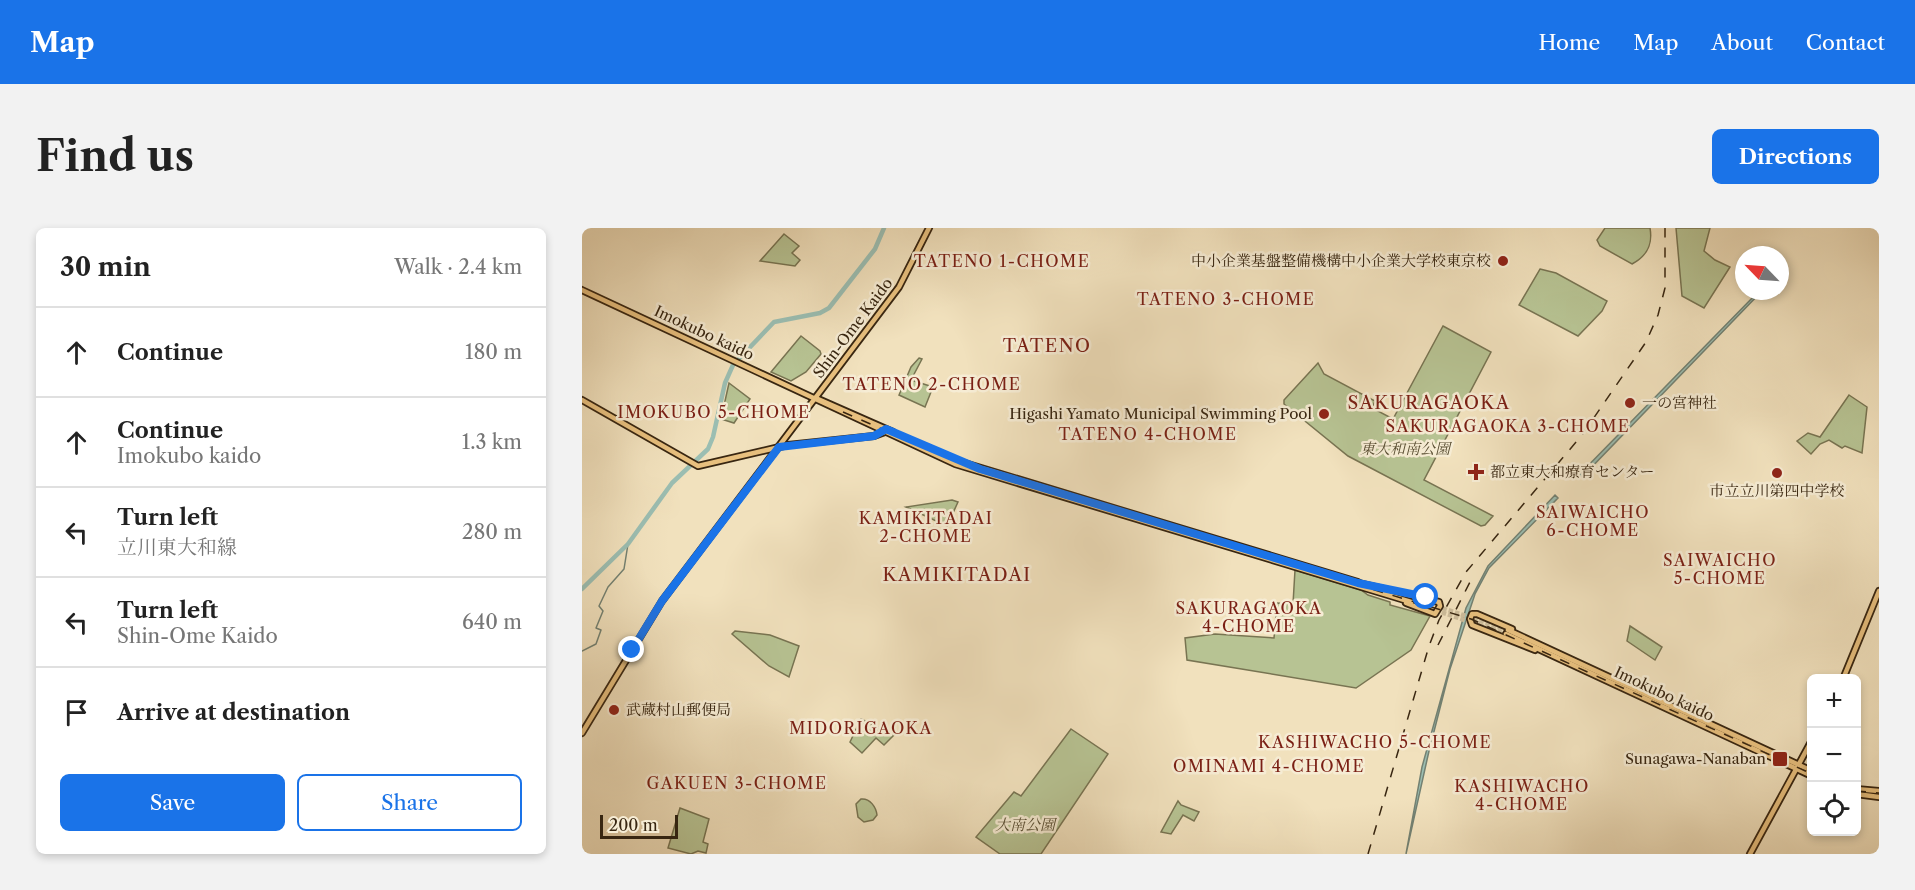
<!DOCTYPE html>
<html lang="en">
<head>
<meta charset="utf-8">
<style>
  body { margin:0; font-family:"Libre Caslon Text","Noto Serif JP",serif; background:#f2f2f2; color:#222 }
  .controls { position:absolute; right:18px; bottom:18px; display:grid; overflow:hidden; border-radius:9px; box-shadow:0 3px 9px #0003 }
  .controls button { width:54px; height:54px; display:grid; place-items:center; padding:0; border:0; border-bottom:2px solid #e0e0e0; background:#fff; color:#222; font:30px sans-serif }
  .compass { position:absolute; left:1153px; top:18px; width:54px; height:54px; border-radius:50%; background:#fff; box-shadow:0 3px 9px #0003; rotate:295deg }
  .scale { position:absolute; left:18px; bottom:15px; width:78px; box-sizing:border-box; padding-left:6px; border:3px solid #382611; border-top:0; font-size:16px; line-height:21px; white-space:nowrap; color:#382611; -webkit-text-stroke:4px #f6ecd4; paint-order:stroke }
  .stop { position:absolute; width:18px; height:18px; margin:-14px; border:4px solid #1a73e8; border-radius:50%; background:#fff }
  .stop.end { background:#1a73e8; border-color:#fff; box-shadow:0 2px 6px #0008 }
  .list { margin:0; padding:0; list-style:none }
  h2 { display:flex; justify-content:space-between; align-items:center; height:78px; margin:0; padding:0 24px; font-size:26px }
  h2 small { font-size:20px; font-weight:400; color:#767676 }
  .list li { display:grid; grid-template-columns:39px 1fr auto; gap:18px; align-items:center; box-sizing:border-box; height:90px; padding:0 24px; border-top:2px solid #e0e0e0 }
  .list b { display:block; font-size:22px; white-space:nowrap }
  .list p { margin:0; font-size:20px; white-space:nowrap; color:#767676 }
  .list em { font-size:20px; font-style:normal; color:#767676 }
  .actions { display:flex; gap:12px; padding:18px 24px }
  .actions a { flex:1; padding:14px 0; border:2px solid #1a73e8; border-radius:9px; text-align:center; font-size:21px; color:#1a73e8 }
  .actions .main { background:#1a73e8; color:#fff }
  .icon { flex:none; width:33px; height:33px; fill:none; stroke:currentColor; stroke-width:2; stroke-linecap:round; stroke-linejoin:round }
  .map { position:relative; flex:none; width:1297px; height:626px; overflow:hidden; border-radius:9px }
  header { display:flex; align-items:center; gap:36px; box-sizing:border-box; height:84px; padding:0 30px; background:#1a73e8; color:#fff }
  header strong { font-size:28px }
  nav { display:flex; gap:33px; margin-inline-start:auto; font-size:21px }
  .intro { display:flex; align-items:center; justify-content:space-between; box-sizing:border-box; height:144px; padding:0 36px }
  h1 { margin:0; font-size:42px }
  .button { padding:15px 27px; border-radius:9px; background:#1a73e8; color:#fff; font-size:21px; font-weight:700 }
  main { display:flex; gap:36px; padding:0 36px }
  aside { flex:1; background:#fff; border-radius:9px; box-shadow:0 3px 9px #0003 }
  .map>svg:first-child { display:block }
  .green { fill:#b7c393; stroke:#787452; stroke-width:1.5 }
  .water { fill:#9bbeb2; stroke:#738172; stroke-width:1.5 }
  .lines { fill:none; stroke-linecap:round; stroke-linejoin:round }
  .stream { stroke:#738172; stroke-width:1.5 }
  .river { stroke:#9bbeb2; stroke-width:4.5 }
  .major-tunnel { stroke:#ccbc9b; stroke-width:4.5; stroke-dasharray:4.5 2; stroke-linecap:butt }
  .major-casing { stroke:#382611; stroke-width:8 }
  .major { stroke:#e8c07e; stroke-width:4.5 }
  .rail { stroke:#382611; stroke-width:1.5; stroke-dasharray:10 10; stroke-linecap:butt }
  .route { stroke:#1a73e8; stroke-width:8 }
  .poi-dot { fill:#8f2418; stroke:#f6ecd4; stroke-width:2 }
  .labels { text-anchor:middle; stroke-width:5; stroke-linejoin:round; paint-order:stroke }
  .poi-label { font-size:15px; fill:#382611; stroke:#f6ecd4; text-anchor:end }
  .street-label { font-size:15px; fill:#382611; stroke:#f6ecd4 }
  .park-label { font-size:15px; font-style:italic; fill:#584d32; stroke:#f6ecd4 }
  .neighbourhood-label { font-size:16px; letter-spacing:1.5px; fill:#7a1f14; stroke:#f6ecd4 }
  .quarter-label { font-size:18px; letter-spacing:1.5px; fill:#7a1f14; stroke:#f6ecd4 }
</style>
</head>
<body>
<header>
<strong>Map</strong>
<nav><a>Home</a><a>Map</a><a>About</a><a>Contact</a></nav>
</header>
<div class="intro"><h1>Find us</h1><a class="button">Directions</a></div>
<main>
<aside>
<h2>30 min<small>Walk · 2.4 km</small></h2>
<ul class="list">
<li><svg class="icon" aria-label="ahead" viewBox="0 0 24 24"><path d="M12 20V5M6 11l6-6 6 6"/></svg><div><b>Continue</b></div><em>180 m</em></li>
<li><svg class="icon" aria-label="ahead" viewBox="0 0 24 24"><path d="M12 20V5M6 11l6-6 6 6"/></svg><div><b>Continue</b><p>Imokubo kaido</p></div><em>1.3 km</em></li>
<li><svg class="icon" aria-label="left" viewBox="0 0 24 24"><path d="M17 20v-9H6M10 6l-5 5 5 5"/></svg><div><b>Turn left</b><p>立川東大和線</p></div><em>280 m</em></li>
<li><svg class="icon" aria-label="left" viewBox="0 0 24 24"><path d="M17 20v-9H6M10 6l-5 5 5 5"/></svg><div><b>Turn left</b><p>Shin-Ome Kaido</p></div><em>640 m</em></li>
<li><svg class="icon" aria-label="arrive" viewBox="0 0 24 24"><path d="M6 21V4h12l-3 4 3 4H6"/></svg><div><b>Arrive at destination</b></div></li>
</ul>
<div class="actions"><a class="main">Save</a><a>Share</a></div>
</aside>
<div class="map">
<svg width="1297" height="626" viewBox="0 0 1297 626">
  <rect width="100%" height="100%" fill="#f1e1bd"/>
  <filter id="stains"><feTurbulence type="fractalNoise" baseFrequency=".00333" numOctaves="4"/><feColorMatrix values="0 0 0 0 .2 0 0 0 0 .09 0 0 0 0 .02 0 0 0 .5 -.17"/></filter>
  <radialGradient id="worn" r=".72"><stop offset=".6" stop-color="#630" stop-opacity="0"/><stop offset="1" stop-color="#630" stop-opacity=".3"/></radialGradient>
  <g class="green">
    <path d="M1023 0H1068C1071 17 1065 28 1050 36L1018 18 1015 12Z"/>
    <polygon points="1094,0 1128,0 1122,23 1133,32 1148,39 1122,80 1100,68"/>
    <polygon points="202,6 217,18 210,25 218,32 213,38 178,33"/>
    <polygon points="958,41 974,45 1025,73 1020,83 996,108 937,77"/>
    <polygon points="861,98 909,124 842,252 911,288 903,297 899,298 766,228 702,176 702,172 736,135 742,146 793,173 790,180 811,191"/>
    <polygon points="219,108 238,123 239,126 224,144 209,153 189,144"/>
    <polygon points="337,130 340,131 329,152 351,159 343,179 317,167 329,139"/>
    <polygon points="147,155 168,171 152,195 139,191"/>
    <polygon points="1267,167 1285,179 1280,225 1263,218 1260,220 1247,212 1238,216 1229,226 1215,213 1226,205 1238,209"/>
    <polygon points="370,272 376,274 365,298 324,279"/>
    <polygon points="713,342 779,362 786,367 808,374 808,377 848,388 829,422 774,460 605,432 603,410 633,406 692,410 695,375 711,376"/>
    <polygon points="1048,398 1080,419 1073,432 1045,413"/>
    <polygon points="153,403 188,407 217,418 207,449 187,438 150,406"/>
    <polygon points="279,491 312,507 302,517 294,510 280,525 268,514"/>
    <polygon points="489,501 526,526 459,626 418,626 394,609 432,564 439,568"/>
    <path d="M279 571C288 570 294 579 295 587L291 592 282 594 276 589 274 576Z"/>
    <polygon points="596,573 599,577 617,584 612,593 601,587 589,606 579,604"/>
    <polygon points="98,580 127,591 121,614 126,616 124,625 116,623 109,626 86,620"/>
  </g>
  <g class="water">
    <polygon points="1177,63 1180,63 1001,248 994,250"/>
    <polygon points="973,267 976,270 907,340 893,366 868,441 847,523 824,626 840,539 884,380 906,338"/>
  </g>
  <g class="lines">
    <polyline class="stream" points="0,423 14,416 19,402 14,400 21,383 17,378 26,359 42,341 46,316"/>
    <polyline class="river" points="0,361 46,316 90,255 126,221 131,209 143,155 151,137 192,94 238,85 247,80 293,21 302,0"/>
    <g class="major-tunnel">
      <polyline points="829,374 924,406"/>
      <polyline points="842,374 926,402"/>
    </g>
    <defs>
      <g id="major">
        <polyline points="0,62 373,236 829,374"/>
        <polyline points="236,171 311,204"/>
        <polyline points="0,172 116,238 206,217 292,208 303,204"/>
        <polyline points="376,233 776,354"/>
        <polyline points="776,355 857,374 858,378 853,386 824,375"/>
        <polyline points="930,401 895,386 890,386 888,391 890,397 953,422"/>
        <polyline points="926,402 1230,543"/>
        <polyline points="924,406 1230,548"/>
        <polyline points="1261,451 1297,363"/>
        <polyline points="0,505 80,373 317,59 347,0"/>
        <polyline points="1274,561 1297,563"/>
        <polyline points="1274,566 1297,569"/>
        <polyline points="1168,626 1230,512"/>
      </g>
    </defs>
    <use href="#major" class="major-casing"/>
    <use href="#major" class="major"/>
    <g class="rail">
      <polyline points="261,184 394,242 889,391 1230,546"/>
      <polyline points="856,417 890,350"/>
      <polyline points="1274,563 1297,565"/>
      <polyline points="786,626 847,418 857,392 884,344 1000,207 1064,114 1076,87 1083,60 1083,0"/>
    </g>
  </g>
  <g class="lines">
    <polyline class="route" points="50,422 80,373 197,219 292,208 304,201 398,241 776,355 844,369"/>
  </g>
  <g class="poi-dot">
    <circle cx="921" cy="33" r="6"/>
    <circle cx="1048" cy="175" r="6"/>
    <circle cx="742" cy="186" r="6"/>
    <path d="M891 235h6v6h6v6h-6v6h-6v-6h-6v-6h6z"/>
    <circle cx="1195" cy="245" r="6"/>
    <circle cx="32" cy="482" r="6"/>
    <rect x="1190" y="523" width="16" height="16" rx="3"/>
  </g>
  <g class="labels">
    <g class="poi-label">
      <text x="909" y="38">中小企業基盤整備機構中小企業大学校東京校</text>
      <text x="1060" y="180" text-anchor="start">一の宮神社</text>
      <text x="730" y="191">Higashi Yamato Municipal Swimming Pool</text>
      <text x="908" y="249" text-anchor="start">都立東大和療育センター</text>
      <text x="1195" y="268" text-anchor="middle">市立立川第四中学校</text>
      <text x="44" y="487" text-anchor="start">武蔵村山郵便局</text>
      <text x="1184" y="536">Sunagawa-Nanaban</text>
    </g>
    <g class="street-label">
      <text transform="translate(271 100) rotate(-53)" y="5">Shin-Ome Kaido</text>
      <text transform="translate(122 105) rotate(25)" y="5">Imokubo kaido</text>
      <text transform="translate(1082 466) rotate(25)" y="5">Imokubo kaido</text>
    </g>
    <g class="park-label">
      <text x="823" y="226">東大和南公園</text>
      <text x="443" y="602">大南公園</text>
    </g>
    <g class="neighbourhood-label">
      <text x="420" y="39">TATENO 1-CHOME</text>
      <text x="644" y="77">TATENO 3-CHOME</text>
      <text x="350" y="162">TATENO 2-CHOME</text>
      <text x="132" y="190">IMOKUBO 5-CHOME</text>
      <text x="926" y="204">SAKURAGAOKA 3-CHOME</text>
      <text x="566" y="212">TATENO 4-CHOME</text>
      <text x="1011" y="290">SAIWAICHO<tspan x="1011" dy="18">6-CHOME</tspan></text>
      <text x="344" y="296">KAMIKITADAI<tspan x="344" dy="18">2-CHOME</tspan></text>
      <text x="1138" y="338">SAIWAICHO<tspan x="1138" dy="18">5-CHOME</tspan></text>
      <text x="667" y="386">SAKURAGAOKA<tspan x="667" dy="18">4-CHOME</tspan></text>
      <text x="279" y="506">MIDORIGAOKA</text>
      <text x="793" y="520">KASHIWACHO 5-CHOME</text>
      <text x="687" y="544">OMINAMI 4-CHOME</text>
      <text x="155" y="561">GAKUEN 3-CHOME</text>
      <text x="940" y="564">KASHIWACHO<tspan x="940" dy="18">4-CHOME</tspan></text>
    </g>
    <g class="quarter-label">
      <text x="465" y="124">TATENO</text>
      <text x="847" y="181">SAKURAGAOKA</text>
      <text x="375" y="353">KAMIKITADAI</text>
    </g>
  </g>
  <rect width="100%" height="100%" filter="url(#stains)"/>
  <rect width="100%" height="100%" fill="url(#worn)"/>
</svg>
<div class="controls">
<button>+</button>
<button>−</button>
<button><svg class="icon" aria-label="locate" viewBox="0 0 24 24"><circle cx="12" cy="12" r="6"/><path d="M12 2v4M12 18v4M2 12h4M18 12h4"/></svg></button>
</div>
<svg class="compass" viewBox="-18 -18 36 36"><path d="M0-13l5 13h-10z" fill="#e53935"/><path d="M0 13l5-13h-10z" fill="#767676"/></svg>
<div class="scale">200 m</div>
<div class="stop" style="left:844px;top:369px"></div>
<div class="stop end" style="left:50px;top:422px"></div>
</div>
</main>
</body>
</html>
